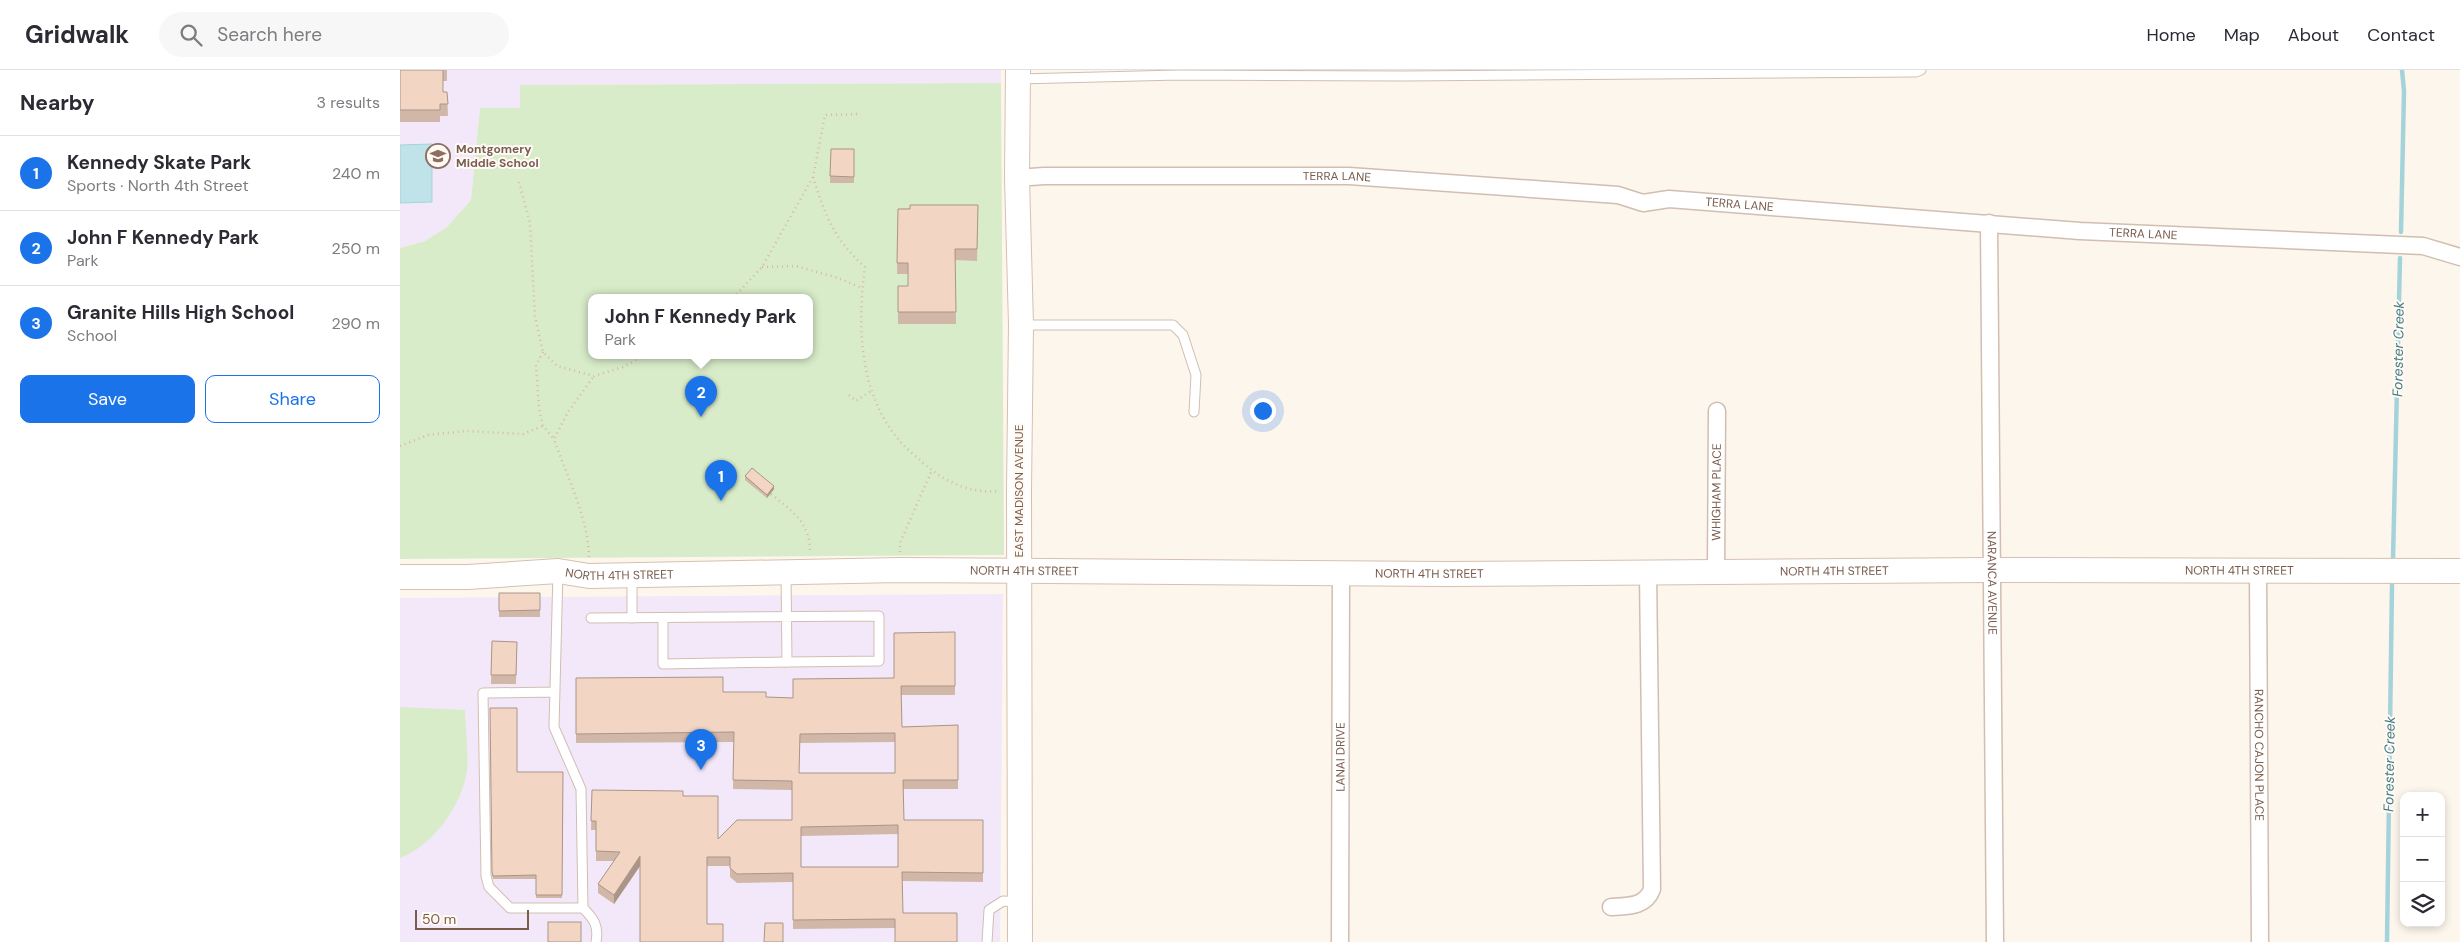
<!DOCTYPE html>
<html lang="en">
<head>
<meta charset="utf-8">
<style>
  body { margin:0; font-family:"DM Sans",sans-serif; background:#f7f7f7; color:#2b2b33 }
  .controls { position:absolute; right:15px; bottom:15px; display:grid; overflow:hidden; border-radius:10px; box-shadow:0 2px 8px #0003 }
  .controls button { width:45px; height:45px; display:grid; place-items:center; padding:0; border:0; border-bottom:1px solid #e1e1e2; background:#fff; color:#2b2b33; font:25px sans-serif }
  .scale { position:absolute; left:15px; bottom:12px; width:114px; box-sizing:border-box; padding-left:5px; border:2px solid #7a5c4d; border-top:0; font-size:14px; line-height:18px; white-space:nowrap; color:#7a5c4d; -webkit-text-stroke:4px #fffaf3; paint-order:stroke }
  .you { position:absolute; left:862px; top:340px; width:18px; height:18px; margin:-12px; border:4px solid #fff; border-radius:50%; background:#1a73e8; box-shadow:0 0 0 8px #1a73e833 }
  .badge { display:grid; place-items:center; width:32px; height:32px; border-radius:50%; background:#1a73e8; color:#fff; font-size:16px; font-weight:700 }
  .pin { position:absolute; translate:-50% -41px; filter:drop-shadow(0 1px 2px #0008) }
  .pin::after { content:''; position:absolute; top:26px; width:18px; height:15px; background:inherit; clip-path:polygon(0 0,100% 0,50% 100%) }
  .popup { position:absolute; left:188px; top:224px; width:225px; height:65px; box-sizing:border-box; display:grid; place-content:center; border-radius:10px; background:#fff; filter:drop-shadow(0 1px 4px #0005); font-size:16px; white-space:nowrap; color:#7c7c81 }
  .popup b { font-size:19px; color:#2b2b33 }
  .popup::after { content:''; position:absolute; left:50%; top:100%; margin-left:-10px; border:10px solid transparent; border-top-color:#fff }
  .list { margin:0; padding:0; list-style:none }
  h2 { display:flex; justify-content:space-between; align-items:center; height:65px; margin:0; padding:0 20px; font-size:21px }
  h2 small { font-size:16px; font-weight:400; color:#7c7c81 }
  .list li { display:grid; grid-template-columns:32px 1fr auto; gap:15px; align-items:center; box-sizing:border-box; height:75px; padding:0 20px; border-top:1px solid #e1e1e2 }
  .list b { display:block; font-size:19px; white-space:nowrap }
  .list p { margin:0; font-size:16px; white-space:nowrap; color:#7c7c81 }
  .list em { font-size:16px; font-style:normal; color:#7c7c81 }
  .actions { display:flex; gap:10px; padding:15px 20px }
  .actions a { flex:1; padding:11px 0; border:1px solid #1a73e8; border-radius:10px; text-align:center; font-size:18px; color:#1a73e8 }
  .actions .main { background:#1a73e8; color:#fff }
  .icon { flex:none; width:28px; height:28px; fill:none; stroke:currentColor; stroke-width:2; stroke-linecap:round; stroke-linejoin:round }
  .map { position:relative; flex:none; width:2060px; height:872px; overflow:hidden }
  header { display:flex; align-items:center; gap:30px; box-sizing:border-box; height:70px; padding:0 25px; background:#fff; border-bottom:1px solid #e1e1e2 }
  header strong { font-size:24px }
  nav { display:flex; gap:28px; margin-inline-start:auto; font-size:18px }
  .search { width:350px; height:45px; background:#f7f7f7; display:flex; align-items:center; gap:12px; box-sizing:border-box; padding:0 18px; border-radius:28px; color:#7c7c81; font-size:19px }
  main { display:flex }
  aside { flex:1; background:#fff }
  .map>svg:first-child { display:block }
  .education { fill:#f3e8fa }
  .green { fill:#d8ecc9; fill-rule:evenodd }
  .water { fill:#bfe3e8; stroke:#a5d3da }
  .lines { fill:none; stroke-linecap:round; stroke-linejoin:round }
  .stream { stroke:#a5d3da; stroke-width:4.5 }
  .lane-casing { stroke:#d1beb0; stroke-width:11 }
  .street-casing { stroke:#d1beb0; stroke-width:19 }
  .secondary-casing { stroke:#d6c0b0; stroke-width:26 }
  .path { stroke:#d9b8a5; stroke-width:2.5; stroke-dasharray:1 4; stroke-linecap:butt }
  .lane { stroke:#fff; stroke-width:9 }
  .street { stroke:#fff; stroke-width:16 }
  .secondary { stroke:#fff; stroke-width:24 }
  .wall { fill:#d1b7a8; fill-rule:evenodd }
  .shaded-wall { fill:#aa9588 }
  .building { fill:#f3d5c3; stroke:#aa9588; fill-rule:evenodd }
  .labels { text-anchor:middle; stroke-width:4; stroke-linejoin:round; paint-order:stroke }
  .education-label { font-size:12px; font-weight:bold; fill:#785e54; stroke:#fffaf3; text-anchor:start }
  .street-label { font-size:12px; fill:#7a5c4d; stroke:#fffaf3 }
  .water-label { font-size:14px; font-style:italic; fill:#437c86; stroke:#fffaf3 }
</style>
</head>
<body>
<header>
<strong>Gridwalk</strong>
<div class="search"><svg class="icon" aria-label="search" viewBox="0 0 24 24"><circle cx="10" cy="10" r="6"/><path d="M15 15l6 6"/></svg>Search here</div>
<nav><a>Home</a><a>Map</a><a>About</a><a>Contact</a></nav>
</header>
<main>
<aside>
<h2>Nearby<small>3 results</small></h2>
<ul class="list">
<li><span class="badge">1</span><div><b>Kennedy Skate Park</b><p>Sports · North 4th Street</p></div><em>240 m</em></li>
<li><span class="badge">2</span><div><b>John F Kennedy Park</b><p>Park</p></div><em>250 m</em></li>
<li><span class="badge">3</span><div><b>Granite Hills High School</b><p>School</p></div><em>290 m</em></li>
</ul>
<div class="actions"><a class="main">Save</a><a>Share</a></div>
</aside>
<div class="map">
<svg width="2060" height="872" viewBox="0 0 2060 872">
  <rect width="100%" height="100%" fill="#fdf6ec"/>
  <g class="education">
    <polygon points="0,0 601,0 601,13 120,15 121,38 80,38 71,130 47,157 25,171 0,178"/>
    <polygon points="603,524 600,872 0,872 0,528"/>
  </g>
  <g class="green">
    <path d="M601 13 604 485 0 489V178L25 171 47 157 71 130 80 38H120V15ZM192 228H410V286H192Z"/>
    <path d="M0 637 65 640C65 658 70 691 66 706 59 739 32 776 0 788Z"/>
  </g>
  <polygon class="water" points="32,74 32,132 0,133 0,75"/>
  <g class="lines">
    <g class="stream">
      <polyline points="2001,162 2004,21 2002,0"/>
      <polyline points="1993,490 2000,188"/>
      <polyline points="1987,872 1992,515"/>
    </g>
    <defs>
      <g id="lane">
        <polyline points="618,9 778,5 1004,6 1516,2 1521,0"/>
        <polyline points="621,255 773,255 783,265 796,305 794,342"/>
        <polyline points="232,506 232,548"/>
        <polyline points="191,548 479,546 479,591 387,592 386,503"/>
        <polyline points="263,548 263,594 387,592"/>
        <polyline points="155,622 83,623 86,806 89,817 110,838 183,838 181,719 154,657 158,501"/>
        <path d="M183 838C194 849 199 856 196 872"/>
        <polyline points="587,872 589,840 603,831 620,832"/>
      </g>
      <g id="street">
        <path id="s1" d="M617 108 644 106H949L1218 125 1243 133 1269 129 1680 161 2023 176 2060 187"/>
        <path id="s2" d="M1589 153 1595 872"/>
        <path id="s3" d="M1858 499 1860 872"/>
        <path id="s4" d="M1316 503 1317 341"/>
        <path d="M1211 837C1227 836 1246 837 1252 819L1248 502"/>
        <path id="s5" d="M940 872 941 502"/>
      </g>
      <g id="secondary">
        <polyline points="618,0 617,108 621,255 619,420 620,872"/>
        <path id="s6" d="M0 507H68L158 501 189 506 500 500 1046 504 1590 500 2060 501"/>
      </g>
    </defs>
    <use href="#lane" class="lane-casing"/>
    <use href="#street" class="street-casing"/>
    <use href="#secondary" class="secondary-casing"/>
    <g class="path">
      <path d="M413 107C426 147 433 168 465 197 457 255 459 322 498 369 505 378 515 385 523 393 545 412 570 424 600 421"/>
      <polyline points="119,112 130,153 135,247 143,282 157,296 194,306 223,297 244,286"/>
      <polyline points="362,197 396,196 438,208 462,218"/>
      <polyline points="333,228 362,197 413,107 425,45 461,44"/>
      <polyline points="143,282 136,295 139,339 143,356 154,369"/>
      <polyline points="449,325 456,331 471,321"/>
      <polyline points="0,376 28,365 66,361 123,364 143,356"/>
      <path d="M371 424C392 441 410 452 410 482"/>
      <polyline points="500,482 500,473 532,400"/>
      <path d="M189 487C188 447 167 407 154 369L168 342 194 306"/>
    </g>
    <use href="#lane" class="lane"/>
    <use href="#street" class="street"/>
    <use href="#secondary" class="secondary"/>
  </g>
  <g class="wall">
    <polygon points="0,0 47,0 47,11 43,11 43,22 47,22 48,46 40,46 40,52 0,52"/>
    <polygon points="431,79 454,79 454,113 430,113"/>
    <polygon points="578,135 577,191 555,190 556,254 498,254 498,216 508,216 508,204 497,204 498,139"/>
    <polygon points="345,406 374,419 367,428 345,410"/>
    <rect x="99" y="523" width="41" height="24"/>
    <path d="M555 562V625H501L502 657 558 655V719H503L504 750H583V812L502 811 495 858 393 859V812L337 813 330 807V796H307V854L323 872 240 796 214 834 198 823V814L214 791H196V760H191L192 720 283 726 318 768 392 750V720L333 719 334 672 176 673V608L323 622 366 627 393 628 494 608ZM495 672V703H399L400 673ZM498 764V797H401V766Z"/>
    <polygon points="92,571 117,572 116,614 91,614"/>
    <polygon points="90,638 117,702 163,702 162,828 136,828 136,809 93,809 92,805"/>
  </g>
  <g class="shaded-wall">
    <polygon points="374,416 374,419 367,428 367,425"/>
    <polygon points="240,786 240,796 214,834 214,825"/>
  </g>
  <g class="building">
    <polygon points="0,0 43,0 43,22 47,22 48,34 40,34 40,40 0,40"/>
    <polygon points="431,79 454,79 454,107 430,106"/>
    <polygon points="510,135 578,135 577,179 555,179 556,242 498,242 498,216 508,216 508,193 497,193 498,139 510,139"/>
    <polygon points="352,398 374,416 367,425 345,406"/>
    <polygon points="99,523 140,523 140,540 99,541"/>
    <path d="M555 562V616H501L502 657 558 655V710H503L504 750H583V803L502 802 503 843H557V872H495V849L393 850V803L337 804 330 798V787H307V854H323V872H240V786L214 825 198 814 220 782 196 781V751H191L192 720 283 721V726H318V769L337 750H392V711L333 710 334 662 176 664V608L323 607V622H366V627L393 628V609L494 608V563ZM495 663V703H399L400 664ZM498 755V797H401V757Z"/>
    <polygon points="92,571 117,572 116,605 91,605"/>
    <polygon points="90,638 117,638 117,702 163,702 162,825 136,825 136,805 93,806 92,802"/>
    <rect x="148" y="852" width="33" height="20"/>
    <polygon points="365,853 383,853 383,872 364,872"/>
  </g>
  <defs>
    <symbol id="school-ring" viewBox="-11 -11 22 22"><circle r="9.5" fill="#fffaf3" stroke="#8d6e63" stroke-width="1.5"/><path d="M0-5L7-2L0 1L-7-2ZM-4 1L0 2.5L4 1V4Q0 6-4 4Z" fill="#8d6e63"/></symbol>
  </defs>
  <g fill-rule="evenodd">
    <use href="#school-ring" x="24" y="72" width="28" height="28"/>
  </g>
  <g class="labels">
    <g class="education-label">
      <text x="56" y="83">Montgomery<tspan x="56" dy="14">Middle School</tspan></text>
    </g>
    <g class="street-label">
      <text dy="4" stroke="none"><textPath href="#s1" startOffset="320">TERRA LANE</textPath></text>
      <text dy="4" stroke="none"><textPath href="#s1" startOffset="725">TERRA LANE</textPath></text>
      <text dy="4" stroke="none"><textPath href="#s1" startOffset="1130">TERRA LANE</textPath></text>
      <text transform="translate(619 421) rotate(-90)" y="4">EAST MADISON AVENUE</text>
      <text dy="4" stroke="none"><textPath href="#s4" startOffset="81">WHIGHAM PLACE</textPath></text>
      <text dy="4" stroke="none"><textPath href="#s6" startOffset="1840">NORTH 4TH STREET</textPath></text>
      <text dy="4" stroke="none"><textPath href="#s6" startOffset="625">NORTH 4TH STREET</textPath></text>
      <text dy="4" stroke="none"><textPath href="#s6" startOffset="1435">NORTH 4TH STREET</textPath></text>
      <text dy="4" stroke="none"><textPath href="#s6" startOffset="220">NORTH 4TH STREET</textPath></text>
      <text dy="4" stroke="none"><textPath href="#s6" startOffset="1030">NORTH 4TH STREET</textPath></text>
      <text dy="4" stroke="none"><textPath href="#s2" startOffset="360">NARANCA AVENUE</textPath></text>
      <text dy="4" stroke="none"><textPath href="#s3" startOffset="186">RANCHO CAJON PLACE</textPath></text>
      <text dy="4" stroke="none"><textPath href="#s5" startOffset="185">LANAI DRIVE</textPath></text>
    </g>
    <g class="water-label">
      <text transform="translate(1998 279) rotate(-89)" y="5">Forester Creek</text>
      <text transform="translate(1989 694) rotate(-89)" y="5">Forester Creek</text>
    </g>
  </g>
</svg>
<div class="controls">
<button>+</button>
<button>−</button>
<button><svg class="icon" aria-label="layers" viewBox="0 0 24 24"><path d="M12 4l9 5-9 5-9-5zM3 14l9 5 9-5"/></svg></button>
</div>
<div class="scale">50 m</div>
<div class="you"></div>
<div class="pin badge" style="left:321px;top:431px">1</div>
<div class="pin badge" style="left:301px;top:347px">2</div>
<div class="popup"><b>John F Kennedy Park</b>Park</div>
<div class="pin badge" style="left:301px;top:700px">3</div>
</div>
</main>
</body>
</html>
